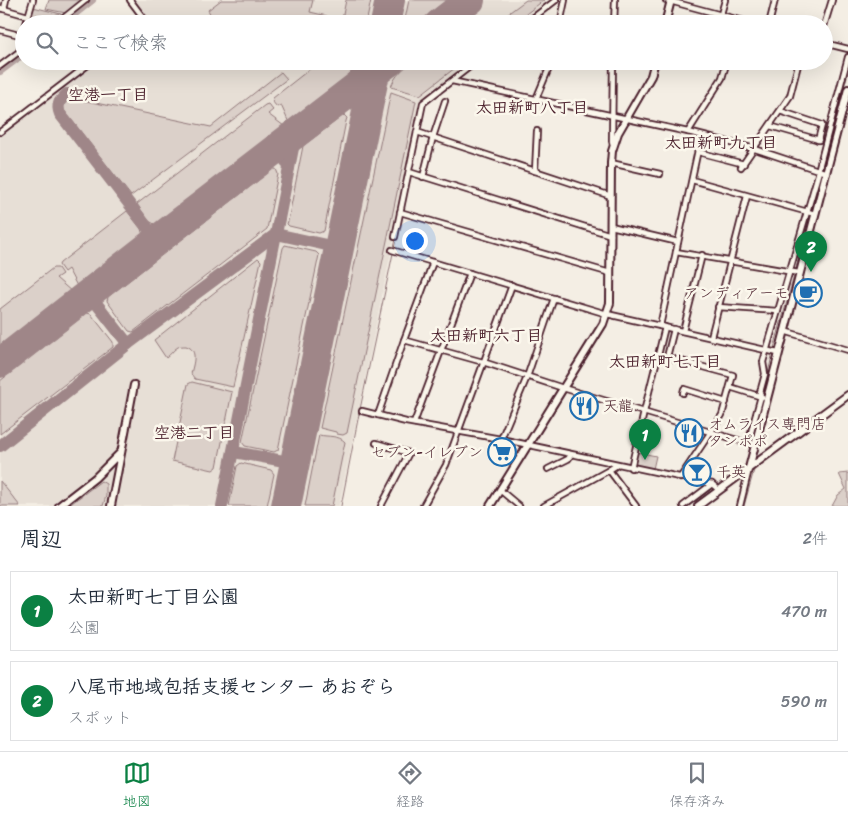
<!DOCTYPE html>
<html lang="ja">
<head>
<meta charset="utf-8">
<style>
  body { margin:0; font-family:Sriracha,"Klee One",sans-serif; background:#f6f6f7; color:#1f2937 }
  .you { position:absolute; left:414px; top:240px; width:18px; height:18px; margin:-12px; border:4px solid #fff; border-radius:50%; background:#1a73e8; box-shadow:0 0 0 8px #1a73e833 }
  .badge { display:grid; place-items:center; width:32px; height:32px; border-radius:50%; background:#0b8043; color:#fff; font-size:16px; font-weight:700 }
  .pin { position:absolute; translate:-50% -41px; filter:drop-shadow(0 1px 2px #0008) }
  .pin::after { content:''; position:absolute; top:26px; width:18px; height:15px; background:inherit; clip-path:polygon(0 0,100% 0,50% 100%) }
  .list { margin:0; padding:0; list-style:none }
  h2 { display:flex; justify-content:space-between; align-items:center; height:65px; margin:0; padding:0 20px; font-size:21px }
  h2 small { font-size:16px; font-weight:400; color:#747a83 }
  .list li { display:grid; grid-template-columns:32px 1fr auto; gap:15px; align-items:center; box-sizing:border-box; height:80px; margin:0 10px 10px; padding:0 10px; border:1px solid #e0e1e3; border-radius:0px }
  .list b { display:block; font-size:19px; white-space:nowrap }
  .list p { margin:0; font-size:16px; white-space:nowrap; color:#747a83 }
  .list em { font-size:16px; font-style:normal; color:#747a83 }
  .icon { flex:none; width:28px; height:28px; fill:none; stroke:currentColor; stroke-width:2; stroke-linecap:round; stroke-linejoin:round }
  .map { position:relative; flex:none; width:848px; height:506px; overflow:hidden }
  .search { position:absolute; background:#fff; box-shadow:0 5px 20px #0002; left:15px; right:15px; top:15px; height:55px; display:flex; align-items:center; gap:12px; box-sizing:border-box; padding:0 18px; border-radius:28px; color:#747a83; font-size:19px }
  .sheet { height:245px; background:#fff }
  nav { display:flex; justify-content:space-around; align-items:center; box-sizing:border-box; height:70px; border-top:1px solid #e0e1e3; background:#fff; font-size:14px; color:#747a83 }
  nav a { display:grid; justify-items:center; gap:2px }
  nav .on { color:#0b8043 }
  .map>svg:first-child { display:block }
  .built { fill:#e7dfd6 }
  .green { fill:#dbd0c9; stroke:#92787a }
  .lines { fill:none; stroke-linecap:round; stroke-linejoin:round }
  .stream { stroke:#8d7174; stroke-width:1 }
  .river { stroke:#baa7a5; stroke-width:8 }
  .taxiway { stroke:#9f8688; stroke-width:12 }
  .runway { stroke:#9f8688; stroke-width:30 }
  .street-casing { stroke:#4a1f2b; stroke-width:8 }
  .secondary-casing { stroke:#4a1f2b; stroke-width:10 }
  .street { stroke:#fbf7ec; stroke-width:4.5 }
  .secondary { stroke:#fbf7ec; stroke-width:6 }
  .labels { text-anchor:middle; stroke-width:5; stroke-linejoin:round; paint-order:stroke }
  .poi-label { font-size:15px; fill:#4a1f2b; stroke:#fbf7ec; text-anchor:start }
  .neighbourhood-label { font-size:16px; font-weight:bold; fill:#4a1f2b; stroke:#fbf7ec }
</style>
</head>
<body>
<div class="map">
<svg width="848" height="506" viewBox="0 0 848 506">
  <rect width="100%" height="100%" fill="#f4eee4"/>
  <filter id="ink" filterUnits="userSpaceOnUse"><feTurbulence type="fractalNoise" baseFrequency=".02" numOctaves="2"/><feDisplacementMap in="SourceGraphic" scale="10" xChannelSelector="R" yChannelSelector="G"/><feConvolveMatrix kernelMatrix="1 2 1 2 8 2 1 2 1" color-interpolation-filters="sRGB"/></filter>
  <g filter="url(#ink)">
    <g class="built">
      <polygon points="130,0 553,0 522,24 145,24 146,22"/>
      <polygon points="95,61 474,61 422,101 339,506 0,506 0,134"/>
    </g>
    <g class="green">
      <polygon points="49,0 84,0 66,13 46,9"/>
      <polygon points="221,0 313,0 310,12 327,16 325,24 216,24 208,10"/>
      <polygon points="346,0 371,0 366,24 341,24"/>
      <polygon points="409,0 448,0 416,24 404,24"/>
      <polygon points="526,0 544,0 513,24 494,24"/>
      <polygon points="33,7 61,14 61,19 54,24 29,24"/>
      <polygon points="320,61 357,61 354,68 347,77 289,123 281,105 277,107 272,101 273,98"/>
      <path d="M413 61H436L439 66 445 61H464L420 95 391 87C395 75 403 69 413 61Z"/>
      <path d="M281 72 287 79 131 196 64 110C63 103 66 102 72 98L211 127Z"/>
      <polygon points="391,92 416,101 347,433 343,435 337,434 336,432 320,428"/>
      <polygon points="268,104 273,110 268,114 284,126 162,222 156,225 149,221 137,204 265,105"/>
      <polygon points="344,115 347,118 346,121 324,231 319,233 289,226 287,224 288,221 303,146"/>
      <polygon points="273,169 276,169 278,174 267,229 133,332 129,331 107,301 108,297"/>
      <polygon points="127,211 141,229 143,235 77,286 68,269 64,272 59,265 60,263"/>
      <polygon points="285,245 316,252 319,255 278,450 274,452 245,446 242,442 283,248"/>
      <path d="M258 258 261 261 233 387 195 379 191 374C193 364 199 350 186 346 183 346 180 346 178 347 174 349 170 355 166 358L154 340Z"/>
      <polygon points="53,268 58,268 62,274 56,278 72,292 0,347 0,309"/>
      <polygon points="87,313 91,314 113,342 113,347 0,434 0,381"/>
      <polygon points="192,382 232,392 217,467 213,470 172,461 188,384"/>
      <path d="M319 435C328 437 339 435 345 442L332 506H305Z"/>
      <polygon points="637,452 656,456 653,469 633,464"/>
      <polygon points="241,463 271,470 274,474 267,506 229,506 237,466"/>
      <polygon points="848,473 848,506 832,506 838,495 846,489 839,474"/>
      <polygon points="0,481 20,506 0,506"/>
      <polygon points="101,481 106,484 106,496 103,506 68,506"/>
    </g>
    <g class="lines">
      <g class="stream">
        <polyline points="529,24 541,14"/>
        <polyline points="466,73 481,61"/>
        <polyline points="823,167 828,144 848,73"/>
        <polyline points="812,208 821,176"/>
        <polyline points="805,232 810,217"/>
        <polyline points="796,268 803,241"/>
        <polyline points="774,348 794,276"/>
        <polyline points="763,394 772,356"/>
        <polyline points="341,506 359,414 396,239"/>
        <polyline points="689,506 727,477"/>
        <polyline points="744,506 754,470"/>
      </g>
      <g class="river">
        <polyline points="62,24 92,0"/>
        <polyline points="0,71 24,53"/>
      </g>
      <g class="taxiway">
        <path d="M67 94C60 100 56 104 60 114L157 240"/>
        <path d="M268 155C279 155 286 157 289 168"/>
        <polyline points="89,294 128,344"/>
        <polyline points="0,446 128,344 276,234 340,248"/>
        <polyline points="234,452 295,463"/>
        <polyline points="222,506 296,133"/>
      </g>
      <g class="runway">
        <polyline points="385,24 390,0"/>
        <polyline points="439,24 470,0"/>
        <polyline points="0,363 157,240 390,61"/>
        <polyline points="286,506 377,63"/>
      </g>
      <defs>
        <g id="street">
          <polyline points="130,0 148,24"/>
          <polyline points="666,0 755,24"/>
          <polyline points="0,8 28,16"/>
          <polyline points="4,9 6,0"/>
          <polyline points="721,14 725,0"/>
          <polyline points="26,24 33,0"/>
          <polyline points="56,24 86,0"/>
          <polyline points="525,24 556,0"/>
          <polyline points="560,24 565,0"/>
          <polyline points="614,24 615,0"/>
          <polyline points="769,24 775,0"/>
          <polyline points="824,26 832,0"/>
          <polyline points="0,30 23,36"/>
          <polyline points="824,43 848,49"/>
          <polyline points="20,50 24,33"/>
          <polyline points="591,61 613,65"/>
          <polyline points="0,66 24,48"/>
          <polyline points="452,81 688,132 755,149 827,173"/>
          <polyline points="536,99 552,61"/>
          <polyline points="780,111 822,125 818,140"/>
          <polyline points="770,126 819,140"/>
          <polyline points="0,132 93,61"/>
          <polyline points="417,132 611,196"/>
          <polyline points="688,132 722,78 727,61"/>
          <polyline points="613,145 612,141 613,61"/>
          <polyline points="698,152 744,164"/>
          <polyline points="611,163 660,174"/>
          <polyline points="741,167 790,96 799,61"/>
          <polyline points="535,171 537,131"/>
          <polyline points="818,171 848,57"/>
          <polyline points="409,172 611,235"/>
          <polyline points="423,177 433,137 445,101"/>
          <polyline points="692,180 815,214"/>
          <polyline points="400,212 610,273"/>
          <polyline points="611,226 678,242"/>
          <polyline points="395,237 423,103 477,61"/>
          <polyline points="392,250 607,314 778,353"/>
          <polyline points="676,252 799,273"/>
          <polyline points="718,307 778,311"/>
          <polyline points="660,326 698,150"/>
          <polyline points="674,329 667,357 733,375 722,415 680,478"/>
          <polyline points="683,331 702,255"/>
          <polyline points="784,331 848,350"/>
          <polyline points="711,337 747,196"/>
          <polyline points="404,340 483,362 563,388 754,445"/>
          <polyline points="730,387 762,397"/>
          <polyline points="683,393 684,389 726,402"/>
          <polyline points="759,396 765,374 763,362 819,171"/>
          <polyline points="362,411 406,422 501,439 712,484 719,490"/>
          <polyline points="378,415 404,340 433,262"/>
          <polyline points="414,423 470,273"/>
          <polyline points="501,439 527,377 554,298"/>
          <polyline points="376,443 409,453 381,506"/>
          <polyline points="748,443 761,396"/>
          <polyline points="617,465 609,470 636,506"/>
          <polyline points="631,468 644,412 665,327"/>
          <polyline points="548,469 568,459 571,455"/>
          <polyline points="500,490 519,506"/>
          <polyline points="423,506 446,465 512,285"/>
          <polyline points="544,506 609,470"/>
          <polyline points="683,506 712,484"/>
          <polyline points="740,506 749,469"/>
        </g>
        <g id="secondary">
          <polyline points="665,24 671,0"/>
          <polyline points="749,468 848,89"/>
          <polyline points="59,506 95,478 121,452"/>
          <polyline points="111,506 134,385"/>
          <polyline points="490,506 603,324 610,303 611,163 612,151 618,133 651,76 655,61"/>
          <polyline points="698,506 848,395"/>
        </g>
      </defs>
      <use href="#street" class="street-casing"/>
      <use href="#secondary" class="secondary-casing"/>
      <use href="#street" class="street"/>
      <use href="#secondary" class="secondary"/>
    </g>
  </g>
  <defs>
    <symbol id="cafe-ring" viewBox="-11 -11 22 22"><circle r="9.5" fill="#fbf7ec" stroke="#1f6fb2" stroke-width="1.5"/><path d="M-5.5-4.5H6V0H3Q3 3.5 0 3.5H-2.5Q-5.5 3.5-5.5 0ZM3-3.2v2h1.7v-2ZM-6 4.5H4V6H-6Z" fill="#1f6fb2"/></symbol>
    <symbol id="restaurant-ring" viewBox="-11 -11 22 22"><circle r="9.5" fill="#fbf7ec" stroke="#1f6fb2" stroke-width="1.5"/><path d="M-5-6h1v4h1v-4h1v4h1v-4h1v5L-1.5 .5V6h-2V.5L-5-1ZM5-6V6H3V1.5H1.5Q1.5-4 5-6Z" fill="#1f6fb2"/></symbol>
    <symbol id="supermarket-ring" viewBox="-11 -11 22 22"><circle r="9.5" fill="#fbf7ec" stroke="#1f6fb2" stroke-width="1.5"/><path d="M-6-5.5h2.5l.6 2H6L4.5 2H-2.5L-4.4-4H-6ZM-1.5 3.2a1.3 1.3 0 1 0 .1 0ZM3 3.2a1.3 1.3 0 1 0 .1 0Z" fill="#1f6fb2"/></symbol>
    <symbol id="bar-ring" viewBox="-11 -11 22 22"><circle r="9.5" fill="#fbf7ec" stroke="#1f6fb2" stroke-width="1.5"/><path d="M-6-5H6L.8 .8V4.5H3.5V6h-7V4.5H-.8V.8Z" fill="#1f6fb2"/></symbol>
  </defs>
  <g fill-rule="evenodd">
    <use href="#cafe-ring" x="792" y="277" width="32" height="32"/>
    <use href="#restaurant-ring" x="568" y="390" width="32" height="32"/>
    <use href="#restaurant-ring" x="673" y="417" width="32" height="32"/>
    <use href="#supermarket-ring" x="486" y="436" width="32" height="32"/>
    <use href="#bar-ring" x="681" y="456" width="32" height="32"/>
  </g>
  <g class="labels">
    <g class="poi-label">
      <text x="789" y="298" text-anchor="end">アンディアーモ</text>
      <text x="603" y="411">天龍</text>
      <text x="708" y="429">オムライス専門店<tspan x="708" dy="17">タンポポ</tspan></text>
      <text x="483" y="457" text-anchor="end">セブン-イレブン</text>
      <text x="716" y="477">千英</text>
    </g>
    <g class="neighbourhood-label">
      <text x="108" y="100">空港一丁目</text>
      <text x="532" y="113">太田新町八丁目</text>
      <text x="721" y="148">太田新町九丁目</text>
      <text x="486" y="341">太田新町六丁目</text>
      <text x="665" y="367">太田新町七丁目</text>
      <text x="194" y="438">空港二丁目</text>
    </g>
  </g>
</svg>
<div class="you"></div>
<div class="pin badge" style="left:645px;top:460px">1</div>
<div class="pin badge" style="left:811px;top:272px">2</div>
<div class="search"><svg class="icon" aria-label="search" viewBox="0 0 24 24"><circle cx="10" cy="10" r="6"/><path d="M15 15l6 6"/></svg>ここで検索</div>
</div>
<section class="sheet">
<h2>周辺<small>2件</small></h2>
<ul class="list">
<li><span class="badge">1</span><div><b>太田新町七丁目公園</b><p>公園</p></div><em>470 m</em></li>
<li><span class="badge">2</span><div><b>八尾市地域包括支援センター あおぞら</b><p>スポット</p></div><em>590 m</em></li>
</ul>
</section>
<nav>
<a class="on"><svg class="icon" aria-label="map" viewBox="0 0 24 24"><path d="M3 6l6-2 6 2 6-2v14l-6 2-6-2-6 2zM9 4v14M15 6v14"/></svg>地図</a>
<a><svg class="icon" aria-label="directions" viewBox="0 0 24 24"><path d="M12 3l9 9-9 9-9-9zM9 14v-3h6M13 9l2 2-2 2"/></svg>経路</a>
<a><svg class="icon" aria-label="saved" viewBox="0 0 24 24"><path d="M7 4h10v16l-5-4-5 4z"/></svg>保存済み</a>
</nav>
</body>
</html>
